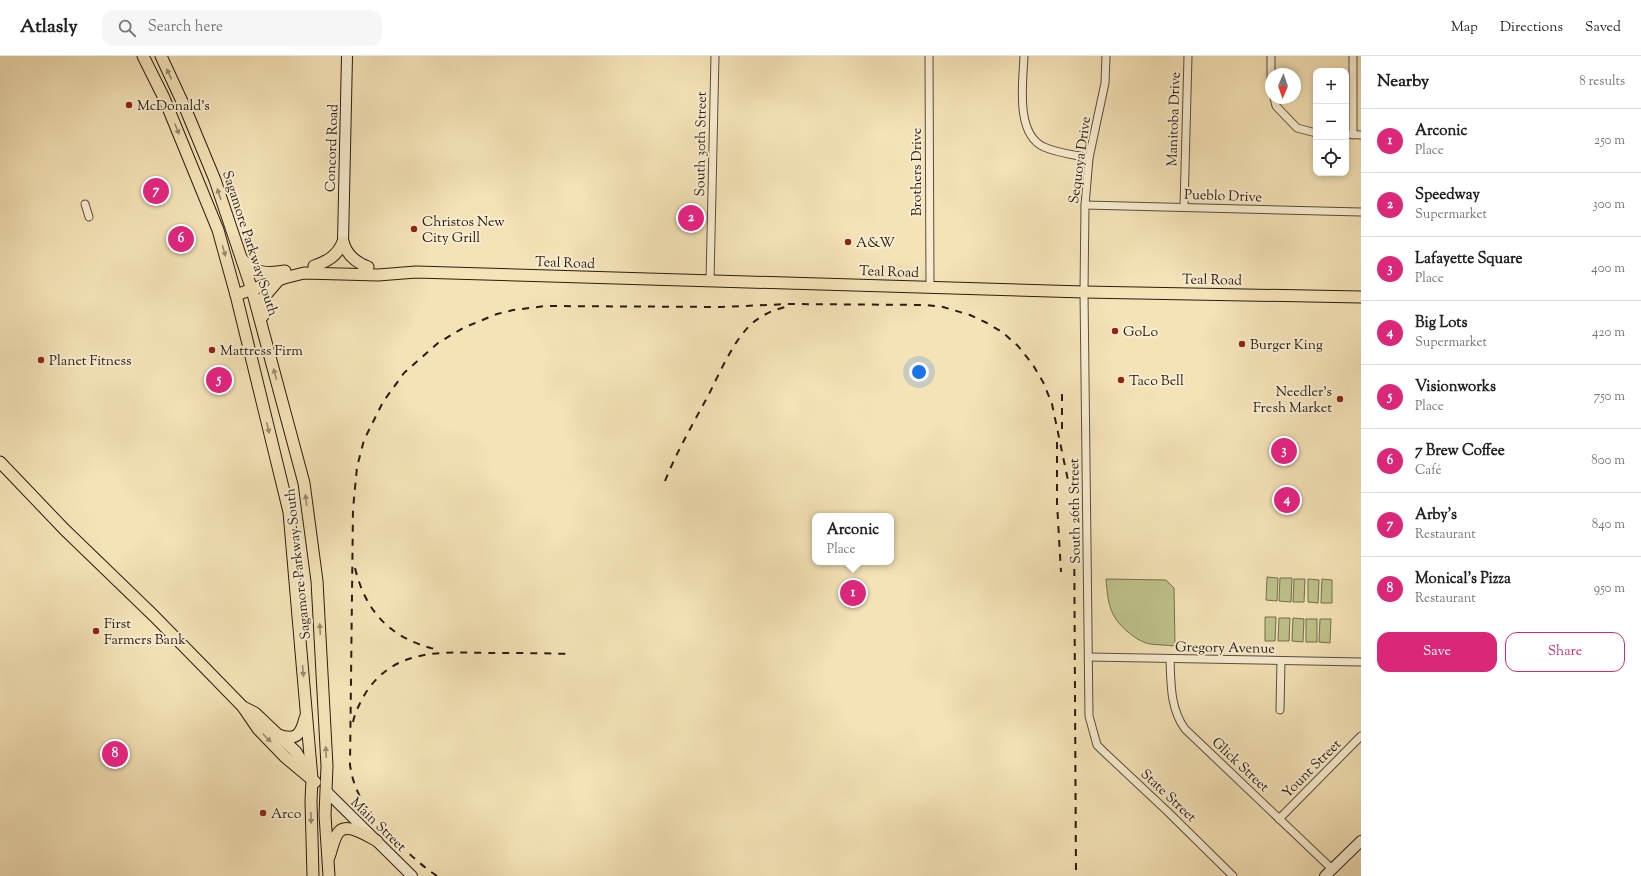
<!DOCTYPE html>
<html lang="en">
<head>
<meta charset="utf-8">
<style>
  body { margin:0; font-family:"Sorts Mill Goudy",serif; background:#f6f6f6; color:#222 }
  .controls { position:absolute; right:12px; top:12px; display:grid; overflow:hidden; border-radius:8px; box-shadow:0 2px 6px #0003 }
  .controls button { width:36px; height:36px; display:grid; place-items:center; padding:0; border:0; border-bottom:1px solid #e0e0e0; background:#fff; color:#222; font:20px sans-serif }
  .compass { position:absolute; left:1265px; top:12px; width:36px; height:36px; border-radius:50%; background:#fff; box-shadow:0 2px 6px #0003; rotate:182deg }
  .you { position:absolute; left:919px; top:316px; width:14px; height:14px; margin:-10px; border:3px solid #fff; border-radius:50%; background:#1a73e8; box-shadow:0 0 0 6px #1a73e833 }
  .badge { display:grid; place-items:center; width:26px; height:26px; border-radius:50%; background:#db2777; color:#fff; font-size:13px; font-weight:700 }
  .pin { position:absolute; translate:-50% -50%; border:2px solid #fff; box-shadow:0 1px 4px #0006 }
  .popup { position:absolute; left:812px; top:457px; width:82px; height:52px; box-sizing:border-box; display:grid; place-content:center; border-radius:8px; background:#fff; filter:drop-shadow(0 1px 3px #0005); font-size:13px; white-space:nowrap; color:#767676 }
  .popup b { font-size:15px; color:#222 }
  .popup::after { content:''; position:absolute; left:50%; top:100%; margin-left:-8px; border:8px solid transparent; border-top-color:#fff }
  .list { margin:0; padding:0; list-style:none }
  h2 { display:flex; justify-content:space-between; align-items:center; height:52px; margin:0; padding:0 16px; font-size:17px }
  h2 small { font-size:13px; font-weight:400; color:#767676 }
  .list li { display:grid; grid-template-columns:26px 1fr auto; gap:12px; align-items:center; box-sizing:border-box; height:64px; padding:0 16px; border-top:1px solid #e0e0e0 }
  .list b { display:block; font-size:15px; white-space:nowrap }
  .list p { margin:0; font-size:13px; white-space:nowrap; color:#767676 }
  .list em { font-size:13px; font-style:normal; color:#767676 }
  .actions { display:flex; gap:8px; padding:12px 16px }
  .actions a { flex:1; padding:9px 0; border:1px solid #db2777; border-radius:12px; text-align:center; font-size:14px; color:#db2777 }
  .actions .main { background:#db2777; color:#fff }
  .icon { flex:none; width:22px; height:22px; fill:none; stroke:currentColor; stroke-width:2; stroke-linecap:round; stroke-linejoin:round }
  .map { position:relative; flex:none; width:1361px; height:820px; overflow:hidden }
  header { display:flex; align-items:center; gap:24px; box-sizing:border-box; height:56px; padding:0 20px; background:#fff; border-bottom:1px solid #e0e0e0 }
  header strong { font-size:19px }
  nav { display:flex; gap:22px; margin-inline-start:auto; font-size:14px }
  .search { width:280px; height:36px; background:#f6f6f6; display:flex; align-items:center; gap:10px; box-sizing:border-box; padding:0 14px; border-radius:12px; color:#767676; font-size:15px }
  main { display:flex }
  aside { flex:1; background:#fff }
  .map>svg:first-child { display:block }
  .green { fill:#bfc38c; stroke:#746f4f }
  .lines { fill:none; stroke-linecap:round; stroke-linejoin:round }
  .street-casing { stroke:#5c4d3b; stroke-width:9 }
  .secondary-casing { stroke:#2a1b12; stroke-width:12 }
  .primary-casing { stroke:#2a1b12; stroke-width:13 }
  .street { stroke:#f8edd0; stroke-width:7 }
  .secondary { stroke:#f8edd0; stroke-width:10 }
  .primary { stroke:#f4e3b7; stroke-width:11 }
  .rail { stroke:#2a1b12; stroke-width:2; stroke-dasharray:7 7; stroke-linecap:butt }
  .oneway { fill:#99896d }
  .poi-dot { fill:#8f2418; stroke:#f8edd0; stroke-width:1.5 }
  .labels { text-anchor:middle; stroke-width:4; stroke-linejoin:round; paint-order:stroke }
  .poi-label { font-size:14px; fill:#2a1b12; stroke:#f8edd0; text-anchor:start }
  .street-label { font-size:14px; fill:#2a1b12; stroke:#f8edd0 }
</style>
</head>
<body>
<header>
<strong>Atlasly</strong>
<div class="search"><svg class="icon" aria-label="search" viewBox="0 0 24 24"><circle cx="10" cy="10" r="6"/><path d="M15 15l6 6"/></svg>Search here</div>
<nav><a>Map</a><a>Directions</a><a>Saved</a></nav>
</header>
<main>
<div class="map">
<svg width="1361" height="820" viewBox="0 0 1361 820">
  <rect width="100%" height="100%" fill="#f4e3b7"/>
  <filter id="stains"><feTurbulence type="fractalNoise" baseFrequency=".005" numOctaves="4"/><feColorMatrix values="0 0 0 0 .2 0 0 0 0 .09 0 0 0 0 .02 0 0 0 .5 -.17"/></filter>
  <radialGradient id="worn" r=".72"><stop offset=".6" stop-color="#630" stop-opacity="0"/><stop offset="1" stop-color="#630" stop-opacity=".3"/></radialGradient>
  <g class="green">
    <polygon points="1267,521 1278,522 1277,545 1266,544"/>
    <polygon points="1280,522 1292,522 1291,546 1279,545"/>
    <path d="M1106 523 1166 524 1174 532 1175 590C1166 589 1158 589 1150 588 1141 586 1134 581 1128 576 1109 560 1108 547 1106 523Z"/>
    <polygon points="1294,523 1305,523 1304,546 1293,546"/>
    <polygon points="1308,523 1319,524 1318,547 1308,546"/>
    <polygon points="1322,523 1332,524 1332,547 1321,547"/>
    <polygon points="1265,561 1276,561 1275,585 1265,585"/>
    <polygon points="1279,562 1290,562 1289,585 1278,585"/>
    <polygon points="1293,562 1304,563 1303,586 1292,585"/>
    <rect x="1306" y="563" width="11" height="23"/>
    <polygon points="1320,563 1331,563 1330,587 1319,586"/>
  </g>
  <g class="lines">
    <defs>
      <g id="street">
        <polyline points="929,0 930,231"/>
        <path d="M1024 0C1023 26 1015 78 1044 91 1057 97 1076 99 1089 102"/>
        <polyline points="1106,0 1105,27 1089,102 1085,149 1084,236 1089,660 1097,689 1103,695 1167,755 1233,820"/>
        <polyline points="1271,0 1271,27"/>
        <polyline points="1274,42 1276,50 1297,72 1316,77"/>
        <polyline points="1346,78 1361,79"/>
        <polyline points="1353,79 1353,0"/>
        <polyline points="85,148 89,161"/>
        <polyline points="1085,149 1361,156"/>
        <polyline points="1184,151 1188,0"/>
        <polyline points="710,225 715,0"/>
        <polyline points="1089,601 1361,606"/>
        <path d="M1170 603C1171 628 1170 652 1185 673L1332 813"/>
        <polyline points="1280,654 1281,605"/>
        <polyline points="1279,763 1361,680"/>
      </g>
      <g id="secondary">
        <polyline points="343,186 347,0"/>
        <polyline points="326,735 412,820"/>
        <polyline points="1325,820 1361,785"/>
      </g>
      <g id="primary">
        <polyline points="143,0 164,42 218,174 236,239 289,456 312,723 311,745 313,820"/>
        <polyline points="161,0 186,54 215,124 252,234 304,427 317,525 327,710 325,759 329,820"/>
        <path d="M343 186C347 199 355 206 368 211"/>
        <path d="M242 203C254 218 268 218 285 215"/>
        <path d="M314 210C328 205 337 200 343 186"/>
        <polyline points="236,239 284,222 304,217 378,219 416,216 1084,236 1361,241"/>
        <polyline points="263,260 264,241 277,226"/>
        <polyline points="0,406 64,473 154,560 205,612 243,651 258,673 285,701 315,726"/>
        <polyline points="243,651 255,657 296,696 308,716"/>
        <path d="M278 679C296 685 301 679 305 662"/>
        <path d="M329 801C332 794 333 784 338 777 346 765 368 780 377 785"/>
      </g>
    </defs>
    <use href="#street" class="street-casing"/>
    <use href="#secondary" class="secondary-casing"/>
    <use href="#primary" class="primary-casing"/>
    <use href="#street" class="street"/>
    <use href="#secondary" class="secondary"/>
    <use href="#primary" class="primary"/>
    <g class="rail">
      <polyline points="1062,338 1062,376"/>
      <polyline points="1057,386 1057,447 1061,516"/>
      <path d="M665 425C677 395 694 366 709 338 718 320 731 291 744 276 754 263 769 255 785 251"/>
      <path d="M355 512C366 558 393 584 439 594"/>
      <path d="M353 666C355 656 360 647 365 638 394 592 441 596 489 597 515 597 542 597 569 598"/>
      <path d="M437 820C422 810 408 797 395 784 372 760 355 743 350 709L353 453 357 411 364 384 383 346 404 317 438 287 463 272 497 258 513 254 546 250 721 251 789 248 925 249 943 251 970 259 987 267 1002 276 1018 290 1033 309 1043 326 1052 348 1074 453 1076 820"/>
    </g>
  </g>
  <defs><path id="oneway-solid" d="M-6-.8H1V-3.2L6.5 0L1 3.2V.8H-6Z"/></defs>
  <g class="oneway">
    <use href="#oneway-solid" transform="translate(169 18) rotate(-115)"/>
    <use href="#oneway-solid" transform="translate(177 73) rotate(68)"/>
    <use href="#oneway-solid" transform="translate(219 138) rotate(-109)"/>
    <use href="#oneway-solid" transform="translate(224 195) rotate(74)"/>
    <use href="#oneway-solid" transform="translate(275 318) rotate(-105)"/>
    <use href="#oneway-solid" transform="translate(268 372) rotate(76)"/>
    <use href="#oneway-solid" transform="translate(306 444) rotate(-97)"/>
    <use href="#oneway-solid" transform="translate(320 573) rotate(-93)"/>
    <use href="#oneway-solid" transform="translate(303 615) rotate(85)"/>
    <use href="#oneway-solid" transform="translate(267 682) rotate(45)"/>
    <use href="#oneway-solid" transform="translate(326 696) rotate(-93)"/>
    <use href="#oneway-solid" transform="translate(311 762) rotate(89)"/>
  </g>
  <g class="poi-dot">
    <circle cx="129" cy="49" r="4"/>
    <circle cx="414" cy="173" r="4"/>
    <circle cx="848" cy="186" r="4"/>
    <circle cx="1115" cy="275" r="4"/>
    <circle cx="1242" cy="288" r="4"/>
    <circle cx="212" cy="294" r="4"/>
    <circle cx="41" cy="304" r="4"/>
    <circle cx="1121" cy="324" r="4"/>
    <circle cx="1340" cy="343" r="4"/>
    <circle cx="96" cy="575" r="4"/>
    <circle cx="263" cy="757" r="4"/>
  </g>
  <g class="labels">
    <g class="poi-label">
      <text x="137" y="54">McDonald's</text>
      <text x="422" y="170">Christos New<tspan x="422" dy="16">City Grill</tspan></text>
      <text x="856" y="191">A&amp;W</text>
      <text x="1123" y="280">GoLo</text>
      <text x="1250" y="293">Burger King</text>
      <text x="220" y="299">Mattress Firm</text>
      <text x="49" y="309">Planet Fitness</text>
      <text x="1129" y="329">Taco Bell</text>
      <text x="1332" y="340" text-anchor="end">Needler's<tspan x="1332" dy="16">Fresh Market</tspan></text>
      <text x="104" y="572">First<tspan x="104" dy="16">Farmers Bank</tspan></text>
      <text x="271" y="762">Arco</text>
    </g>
    <g class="street-label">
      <text transform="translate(1173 63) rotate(-88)" y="5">Manitoba Drive</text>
      <text transform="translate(700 88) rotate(-89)" y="5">South 30th Street</text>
      <text transform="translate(331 92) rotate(-88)" y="5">Concord Road</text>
      <text transform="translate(1079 104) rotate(-82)" y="5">Sequoya Drive</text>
      <text transform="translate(916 116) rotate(-90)" y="5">Brothers Drive</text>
      <text transform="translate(1223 139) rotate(2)" y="5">Pueblo Drive</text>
      <text transform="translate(251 187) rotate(72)" y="5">Sagamore Parkway South</text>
      <text transform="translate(565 206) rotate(2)" y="5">Teal Road</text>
      <text transform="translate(889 215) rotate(2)" y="5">Teal Road</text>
      <text transform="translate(1212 223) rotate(1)" y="5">Teal Road</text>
      <text transform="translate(1074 455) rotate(-91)" y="5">South 26th Street</text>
      <text transform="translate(297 508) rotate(-96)" y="5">Sagamore Parkway South</text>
      <text transform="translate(1225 591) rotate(1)" y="5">Gregory Avenue</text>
      <text transform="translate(1241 708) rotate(43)" y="5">Glick Street</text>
      <text transform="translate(1311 712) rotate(-45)" y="5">Yount Street</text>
      <text transform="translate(1169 739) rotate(43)" y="5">State Street</text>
      <text transform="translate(379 768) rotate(44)" y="5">Main Street</text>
    </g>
  </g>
  <rect width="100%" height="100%" filter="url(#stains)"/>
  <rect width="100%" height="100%" fill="url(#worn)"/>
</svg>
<div class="controls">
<button>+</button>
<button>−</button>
<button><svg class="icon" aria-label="locate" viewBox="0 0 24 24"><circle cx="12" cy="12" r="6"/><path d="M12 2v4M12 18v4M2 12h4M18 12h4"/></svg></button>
</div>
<svg class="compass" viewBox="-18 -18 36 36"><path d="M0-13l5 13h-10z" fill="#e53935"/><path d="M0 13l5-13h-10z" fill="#767676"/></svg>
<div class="you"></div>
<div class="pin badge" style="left:853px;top:537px">1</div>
<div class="popup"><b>Arconic</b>Place</div>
<div class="pin badge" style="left:691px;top:162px">2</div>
<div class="pin badge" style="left:1284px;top:395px">3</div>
<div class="pin badge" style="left:1287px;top:444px">4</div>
<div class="pin badge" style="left:219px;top:324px">5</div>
<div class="pin badge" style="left:181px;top:183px">6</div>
<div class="pin badge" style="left:156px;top:135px">7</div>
<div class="pin badge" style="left:115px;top:698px">8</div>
</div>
<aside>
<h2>Nearby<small>8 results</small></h2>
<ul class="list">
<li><span class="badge">1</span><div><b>Arconic</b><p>Place</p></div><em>250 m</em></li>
<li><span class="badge">2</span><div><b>Speedway</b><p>Supermarket</p></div><em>300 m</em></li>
<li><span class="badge">3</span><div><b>Lafayette Square</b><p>Place</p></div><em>400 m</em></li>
<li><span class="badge">4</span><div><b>Big Lots</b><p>Supermarket</p></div><em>420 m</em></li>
<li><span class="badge">5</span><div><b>Visionworks</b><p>Place</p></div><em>750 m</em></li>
<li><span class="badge">6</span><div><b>7 Brew Coffee</b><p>Café</p></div><em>800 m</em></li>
<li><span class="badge">7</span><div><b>Arby's</b><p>Restaurant</p></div><em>840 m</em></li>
<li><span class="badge">8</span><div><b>Monical's Pizza</b><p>Restaurant</p></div><em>950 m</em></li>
</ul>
<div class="actions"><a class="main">Save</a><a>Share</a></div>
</aside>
</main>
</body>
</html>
